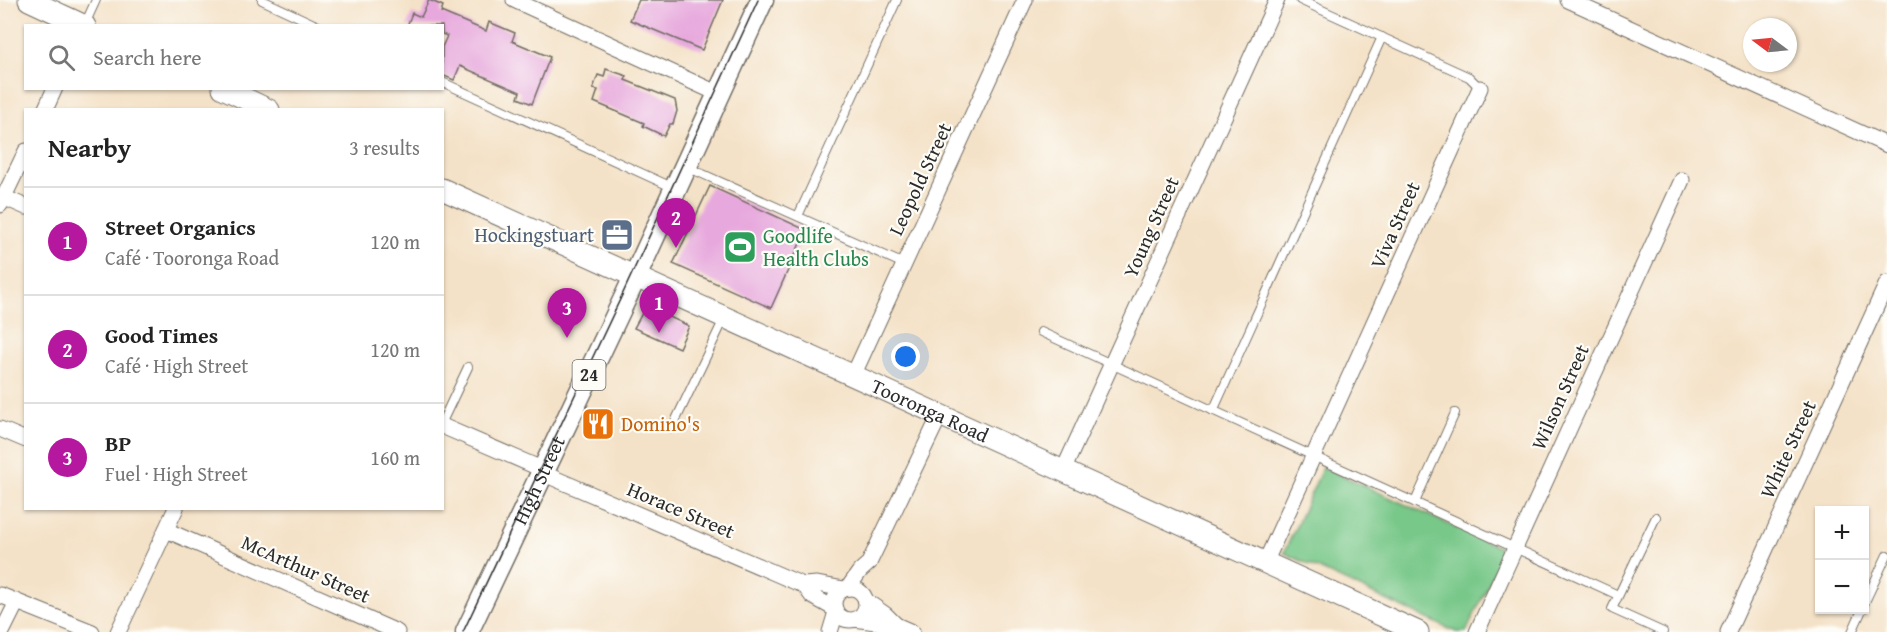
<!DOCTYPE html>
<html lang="en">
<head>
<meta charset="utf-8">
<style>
  body { margin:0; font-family:"Gentium Book Plus",serif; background:#f2f2f2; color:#222 }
  .controls { position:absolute; right:18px; bottom:18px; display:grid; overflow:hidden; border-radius:0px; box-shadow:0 2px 4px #0004 }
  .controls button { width:54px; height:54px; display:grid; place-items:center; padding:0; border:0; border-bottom:2px solid #e0e0e0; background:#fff; color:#222; font:30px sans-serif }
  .compass { position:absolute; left:1743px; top:18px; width:54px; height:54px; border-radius:50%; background:#fff; box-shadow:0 2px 4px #0004; rotate:286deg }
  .you { position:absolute; left:906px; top:357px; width:21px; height:21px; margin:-15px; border:4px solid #fff; border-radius:50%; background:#1a73e8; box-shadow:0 0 0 9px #1a73e833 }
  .badge { display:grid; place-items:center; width:39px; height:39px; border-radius:50%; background:#b5179e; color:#fff; font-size:20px; font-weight:700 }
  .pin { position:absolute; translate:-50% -50px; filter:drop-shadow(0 2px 3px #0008) }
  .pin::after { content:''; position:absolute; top:32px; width:21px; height:18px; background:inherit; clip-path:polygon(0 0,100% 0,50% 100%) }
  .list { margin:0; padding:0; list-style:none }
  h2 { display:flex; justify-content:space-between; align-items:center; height:78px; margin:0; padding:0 24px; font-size:26px }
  h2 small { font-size:20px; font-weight:400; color:#767676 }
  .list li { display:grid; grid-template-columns:39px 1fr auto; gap:18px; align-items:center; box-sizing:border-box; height:108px; padding:0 24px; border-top:2px solid #e0e0e0 }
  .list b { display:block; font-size:22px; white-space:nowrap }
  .list p { margin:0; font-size:20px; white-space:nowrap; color:#767676 }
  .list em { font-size:20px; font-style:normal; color:#767676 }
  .icon { flex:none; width:33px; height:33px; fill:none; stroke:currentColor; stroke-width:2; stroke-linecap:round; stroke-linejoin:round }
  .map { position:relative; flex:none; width:1887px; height:632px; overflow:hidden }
  .search { position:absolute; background:#fff; box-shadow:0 2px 4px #0004; left:24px; top:24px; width:420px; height:66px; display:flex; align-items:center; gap:15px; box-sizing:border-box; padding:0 21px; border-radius:0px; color:#767676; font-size:22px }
  .panel { position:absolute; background:#fff; box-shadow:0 2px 4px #0004; left:24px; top:108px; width:420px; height:402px; border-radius:0px }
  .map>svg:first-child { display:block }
  .green { fill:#78c889; stroke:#527a5a; stroke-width:1.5 }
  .building { fill:#e7a9dd }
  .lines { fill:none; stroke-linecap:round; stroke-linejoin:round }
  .service-casing { stroke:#716b62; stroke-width:10 }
  .minor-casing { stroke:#716b62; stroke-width:17 }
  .secondary-casing { stroke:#716b62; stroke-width:23 }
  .primary-casing { stroke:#716b62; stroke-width:25 }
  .service { stroke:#fff; stroke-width:8 }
  .minor { stroke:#fff; stroke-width:15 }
  .secondary { stroke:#fff; stroke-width:21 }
  .primary { stroke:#fff; stroke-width:22 }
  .tram { stroke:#2b2b2b; stroke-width:1.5 }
  .labels { text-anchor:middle; stroke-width:4.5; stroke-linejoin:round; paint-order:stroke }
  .shield { fill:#fdfcf7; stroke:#6a6a68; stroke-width:1.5 }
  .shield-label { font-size:18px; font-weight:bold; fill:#2b2b2b }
  .street-label { font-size:20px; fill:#2b2b2b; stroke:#fdfcf7 }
  .service-label { font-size:20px; fill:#4e5e75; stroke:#fdfcf7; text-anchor:end }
  .leisure-label { font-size:20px; fill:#27864d; stroke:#fdfcf7; text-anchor:start }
  .food-label { font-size:20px; fill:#c56008; stroke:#fdfcf7; text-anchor:start }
</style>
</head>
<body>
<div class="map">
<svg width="1887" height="632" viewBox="0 0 1887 632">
  <rect width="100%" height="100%" fill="#fdfcf7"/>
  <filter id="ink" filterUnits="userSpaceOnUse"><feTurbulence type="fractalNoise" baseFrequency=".0167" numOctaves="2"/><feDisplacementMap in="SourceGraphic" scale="12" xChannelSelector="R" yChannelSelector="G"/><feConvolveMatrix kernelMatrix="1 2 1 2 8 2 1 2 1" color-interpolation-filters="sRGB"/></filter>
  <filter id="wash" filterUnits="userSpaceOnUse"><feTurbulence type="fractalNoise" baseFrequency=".008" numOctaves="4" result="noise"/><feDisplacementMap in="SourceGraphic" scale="24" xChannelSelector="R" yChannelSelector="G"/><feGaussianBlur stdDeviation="1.35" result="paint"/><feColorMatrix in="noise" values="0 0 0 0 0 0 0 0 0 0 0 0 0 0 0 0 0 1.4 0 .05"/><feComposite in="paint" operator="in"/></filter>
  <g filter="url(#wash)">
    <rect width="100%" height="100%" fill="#f4e2c8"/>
    <polygon class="green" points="1323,467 1505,550 1466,632 1456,632 1284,553"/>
    <g id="blocks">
      <g class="building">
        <polygon points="429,0 443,6 441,12 486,31 489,22 515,33 512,41 550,57 532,104 518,98 520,92 460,66 454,80 442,75 442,47 447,36 442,34 442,26 407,26 412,13 421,17"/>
        <polygon points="639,0 723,0 702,50 630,20"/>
        <polygon points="606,69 627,76 625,80 675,100 677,111 673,124 670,124 664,136 643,126 644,123 594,102 598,90 593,89 598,75 604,77"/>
        <polygon points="710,186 806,230 771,308 673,264"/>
        <polygon points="646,306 689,326 679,348 634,328"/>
      </g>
    </g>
  </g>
  <g filter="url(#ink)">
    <use href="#blocks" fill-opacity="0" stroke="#716b62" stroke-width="1.5"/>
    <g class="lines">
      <defs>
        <g id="service">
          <polyline points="262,0 318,26"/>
          <polyline points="1300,0 1469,77 1480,88"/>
          <polyline points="85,24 96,0"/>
          <polyline points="442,82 674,188"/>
          <polyline points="687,167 904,264"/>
          <polyline points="798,216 897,0"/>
          <polyline points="1041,332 1618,595"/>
          <polyline points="1213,411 1382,37"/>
          <polyline points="442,422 468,367"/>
          <polyline points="672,428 724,319"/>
          <polyline points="1415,502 1455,413"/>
          <polyline points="1656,517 1612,609 1663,632"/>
          <polyline points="1864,604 1887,555"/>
          <polyline points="1852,632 1862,610"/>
        </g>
        <g id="minor">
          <polyline points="514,0 719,94"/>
          <polyline points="1568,0 1887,145"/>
          <polyline points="45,110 55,88"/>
          <polyline points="3,197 26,207"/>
          <polyline points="0,205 26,151"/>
          <polyline points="853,376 1025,0"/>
          <polyline points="442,426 544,470"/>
          <polyline points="0,429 26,440"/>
          <polyline points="1063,471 1277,0"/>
          <polyline points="542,473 798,583 804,585 812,596 835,609"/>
          <polyline points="166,530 397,632"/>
          <polyline points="1265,563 1480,88"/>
          <polyline points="804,585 817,584 844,589"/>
          <circle cx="850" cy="604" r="16"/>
          <polyline points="848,588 860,571 869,563 940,415"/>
          <polyline points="0,595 92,632"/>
          <polyline points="866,601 886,615 896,625"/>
          <polyline points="855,619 896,625 912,632"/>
          <polyline points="2,632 17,602"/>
          <polyline points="118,632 176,508"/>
          <polyline points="830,632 836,612"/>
          <polyline points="1477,632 1682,180"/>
          <polyline points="1728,632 1887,283"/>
        </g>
        <g id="secondary">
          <polyline points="29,0 85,26"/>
          <polyline points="223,88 269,110"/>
          <path id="s1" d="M442 189 1418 632"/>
        </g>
        <g id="primary">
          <path id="s2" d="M467 632 628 292 762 0"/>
        </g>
      </defs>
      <use href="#service" class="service-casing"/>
      <use href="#minor" class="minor-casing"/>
      <use href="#secondary" class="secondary-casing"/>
      <use href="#primary" class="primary-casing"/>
      <use href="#service" class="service"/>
      <use href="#minor" class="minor"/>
      <use href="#secondary" class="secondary"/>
      <use href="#primary" class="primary"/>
      <polyline class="tram" points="463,632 624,291 758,0"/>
    </g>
  </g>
  <defs>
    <symbol id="office-square" viewBox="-11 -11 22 22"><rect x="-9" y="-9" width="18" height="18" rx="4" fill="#5c6f8a" stroke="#fdfcf7"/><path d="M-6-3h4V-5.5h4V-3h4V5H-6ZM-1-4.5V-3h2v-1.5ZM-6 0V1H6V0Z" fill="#fff"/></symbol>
    <symbol id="stadium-square" viewBox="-11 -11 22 22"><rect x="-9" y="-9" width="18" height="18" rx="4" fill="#2e9e5b" stroke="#fdfcf7"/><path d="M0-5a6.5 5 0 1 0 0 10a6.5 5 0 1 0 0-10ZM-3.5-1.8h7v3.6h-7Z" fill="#fff"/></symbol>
    <symbol id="restaurant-square" viewBox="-11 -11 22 22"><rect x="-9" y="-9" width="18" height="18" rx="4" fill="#e8710a" stroke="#fdfcf7"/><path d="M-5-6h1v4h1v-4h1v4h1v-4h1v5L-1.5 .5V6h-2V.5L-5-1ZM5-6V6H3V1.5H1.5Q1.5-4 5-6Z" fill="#fff"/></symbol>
  </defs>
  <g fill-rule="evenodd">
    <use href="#office-square" x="598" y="216" width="38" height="38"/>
    <use href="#stadium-square" x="721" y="228" width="38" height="38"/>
    <use href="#restaurant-square" x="579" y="405" width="38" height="38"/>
  </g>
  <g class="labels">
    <rect class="shield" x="572.5" y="360" width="33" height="30" rx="4.5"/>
    <g class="shield-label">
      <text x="589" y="381">24</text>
    </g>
    <g class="street-label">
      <text transform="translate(920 179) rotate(-65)" y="7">Leopold Street</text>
      <text transform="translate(1395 225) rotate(-66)" y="7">Viva Street</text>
      <text transform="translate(1151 227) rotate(-66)" y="7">Young Street</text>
      <text transform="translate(1560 397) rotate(-66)" y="7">Wilson Street</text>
      <text dy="7" stroke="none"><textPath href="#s1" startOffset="536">Tooronga Road</textPath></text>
      <text transform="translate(1788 449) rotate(-65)" y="7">White Street</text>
      <text dy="7" stroke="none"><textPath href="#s2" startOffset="168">High Street</textPath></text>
      <text transform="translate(681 510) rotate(23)" y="7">Horace Street</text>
      <text transform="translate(306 569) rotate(24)" y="7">McArthur Street</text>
    </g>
    <g class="service-label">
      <text x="594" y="242">Hockingstuart</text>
    </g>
    <g class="leisure-label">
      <text x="763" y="243">Goodlife<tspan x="763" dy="23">Health Clubs</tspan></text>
    </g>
    <g class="food-label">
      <text x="621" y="431">Domino's</text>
    </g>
  </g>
</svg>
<div class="controls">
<button>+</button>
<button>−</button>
</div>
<svg class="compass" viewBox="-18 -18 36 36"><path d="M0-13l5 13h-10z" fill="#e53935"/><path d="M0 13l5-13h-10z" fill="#767676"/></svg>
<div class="you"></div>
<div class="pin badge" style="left:659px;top:333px">1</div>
<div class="pin badge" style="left:676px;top:248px">2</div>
<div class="pin badge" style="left:567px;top:338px">3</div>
<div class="search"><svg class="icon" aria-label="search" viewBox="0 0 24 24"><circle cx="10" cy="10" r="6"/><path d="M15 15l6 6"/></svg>Search here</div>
<section class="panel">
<h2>Nearby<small>3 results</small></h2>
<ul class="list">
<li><span class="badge">1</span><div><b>Street Organics</b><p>Café · Tooronga Road</p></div><em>120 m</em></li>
<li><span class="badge">2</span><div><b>Good Times</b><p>Café · High Street</p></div><em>120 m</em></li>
<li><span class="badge">3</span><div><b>BP</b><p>Fuel · High Street</p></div><em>160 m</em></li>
</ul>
</section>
</div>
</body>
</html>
